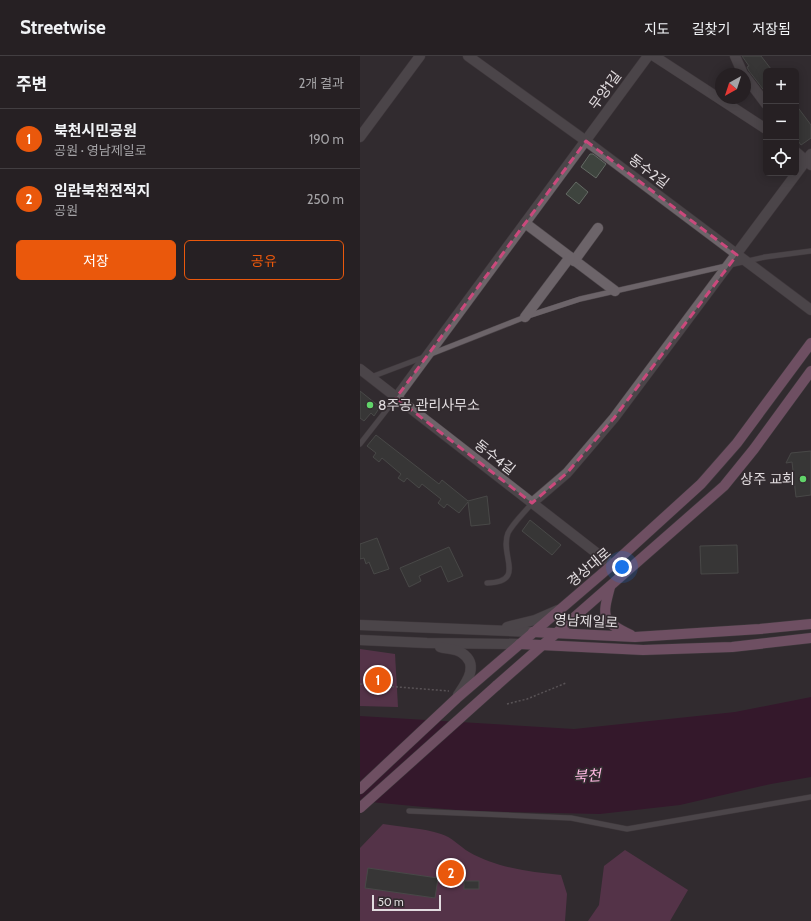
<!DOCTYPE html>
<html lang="ko">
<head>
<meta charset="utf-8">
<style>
  body { margin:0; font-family:Cabin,"Noto Sans KR",sans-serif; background:#322d30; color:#f1f3f6 }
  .controls { position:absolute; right:12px; top:12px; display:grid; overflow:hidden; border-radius:6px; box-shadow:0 2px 10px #0003 }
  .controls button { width:36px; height:36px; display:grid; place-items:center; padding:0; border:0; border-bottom:1px solid #423e41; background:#262023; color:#f1f3f6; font:20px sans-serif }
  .compass { position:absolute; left:355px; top:12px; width:36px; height:36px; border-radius:50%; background:#262023; box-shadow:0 2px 10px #0003; rotate:219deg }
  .scale { position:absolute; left:12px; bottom:10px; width:69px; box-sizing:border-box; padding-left:4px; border:2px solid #e1dcdf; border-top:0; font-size:11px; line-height:14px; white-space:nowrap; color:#e1dcdf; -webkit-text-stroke:3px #322b2f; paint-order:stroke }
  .you { position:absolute; left:262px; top:511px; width:14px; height:14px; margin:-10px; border:3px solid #fff; border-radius:50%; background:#1a73e8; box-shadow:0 0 0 6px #1a73e833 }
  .badge { display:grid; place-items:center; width:26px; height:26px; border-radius:50%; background:#ea580c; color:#fff; font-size:13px; font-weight:700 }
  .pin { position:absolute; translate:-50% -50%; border:2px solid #fff; box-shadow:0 1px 4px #0006 }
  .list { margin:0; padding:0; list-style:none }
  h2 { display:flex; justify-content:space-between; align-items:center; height:52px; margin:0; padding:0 16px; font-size:17px }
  h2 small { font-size:13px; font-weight:400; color:#a4a3a6 }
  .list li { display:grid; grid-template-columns:26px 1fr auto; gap:12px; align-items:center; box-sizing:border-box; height:60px; padding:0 16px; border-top:1px solid #423e41 }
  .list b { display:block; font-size:15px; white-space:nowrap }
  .list p { margin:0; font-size:13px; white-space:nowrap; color:#a4a3a6 }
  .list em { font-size:13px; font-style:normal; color:#a4a3a6 }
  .actions { display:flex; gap:8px; padding:12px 16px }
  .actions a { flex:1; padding:9px 0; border:1px solid #ea580c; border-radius:6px; text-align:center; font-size:14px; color:#ea580c }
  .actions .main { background:#ea580c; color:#fff }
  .icon { flex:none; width:22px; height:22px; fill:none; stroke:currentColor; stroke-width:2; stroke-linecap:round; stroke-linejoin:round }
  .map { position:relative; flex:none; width:451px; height:865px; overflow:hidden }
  header { display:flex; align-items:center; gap:24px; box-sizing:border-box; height:56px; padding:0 20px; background:#262023; border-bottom:1px solid #423e41 }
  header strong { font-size:19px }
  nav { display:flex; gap:22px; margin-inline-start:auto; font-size:14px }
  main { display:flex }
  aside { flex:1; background:#262023 }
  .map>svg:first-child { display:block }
  .green { fill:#7f3c67 }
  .water { fill:#380027 }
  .building { fill:#3e443e; stroke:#646a64 }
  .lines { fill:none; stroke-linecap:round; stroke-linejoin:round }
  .service-casing { stroke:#4e474b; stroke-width:6 }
  .minor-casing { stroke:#4e474b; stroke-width:11 }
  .tertiary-casing { stroke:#4e474b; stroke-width:11 }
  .primary-casing { stroke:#4e474b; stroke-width:11 }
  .path { stroke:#888285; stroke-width:1.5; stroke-dasharray:2 2; stroke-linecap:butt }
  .service { stroke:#6c6469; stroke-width:5 }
  .minor { stroke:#6c6469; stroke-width:10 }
  .tertiary { stroke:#6c6469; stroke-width:10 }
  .primary { stroke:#b97ba1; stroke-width:10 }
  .primary-bridge-casing { stroke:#4e474b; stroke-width:11; stroke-linecap:butt }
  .primary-bridge { stroke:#b97ba1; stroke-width:10 }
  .marked { fill:none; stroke:#ca497c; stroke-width:3; stroke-dasharray:8 5; stroke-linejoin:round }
  .poi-dot { fill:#61d46a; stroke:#322b2f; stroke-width:1.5 }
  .labels { text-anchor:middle; stroke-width:3.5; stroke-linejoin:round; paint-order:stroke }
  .street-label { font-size:14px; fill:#e1dcdf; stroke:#322b2f }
  .poi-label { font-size:14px; fill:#e1dcdf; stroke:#322b2f; text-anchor:start }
  .water-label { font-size:15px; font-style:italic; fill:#ffb9e2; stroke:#322b2f }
</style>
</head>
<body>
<header>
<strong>Streetwise</strong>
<nav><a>지도</a><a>길찾기</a><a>저장됨</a></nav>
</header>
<main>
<aside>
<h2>주변<small>2개 결과</small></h2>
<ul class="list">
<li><span class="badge">1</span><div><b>북천시민공원</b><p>공원 · 영남제일로</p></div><em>190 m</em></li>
<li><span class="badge">2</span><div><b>임란북천전적지</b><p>공원</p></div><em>250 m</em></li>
</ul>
<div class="actions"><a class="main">저장</a><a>공유</a></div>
</aside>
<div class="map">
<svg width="451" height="865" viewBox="0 0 451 865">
  <rect width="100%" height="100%" fill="#322b2f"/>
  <g class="green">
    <polygon points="0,593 35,598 38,651 0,650"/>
    <path d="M23 768C41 771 63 772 81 778 92 781 99 790 109 796 137 812 170 816 201 819L207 838 205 865H0V792Z"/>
    <polygon points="265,794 328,834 310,865 228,865 239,849 244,810"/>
  </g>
  <polygon class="water" points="451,641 451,721 411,728 320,749 240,758 106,755 0,745 0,660 214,673 375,656"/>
  <g class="building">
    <polygon points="382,0 401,0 411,13 406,15 406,37 389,15 387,11 389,10"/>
    <polygon points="436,49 451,69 451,82 441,89 436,82"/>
    <polygon points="230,98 233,98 246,108 236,122 221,111"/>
    <polygon points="216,126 228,136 219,148 206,138"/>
    <polygon points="0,335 20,351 14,360 11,357 4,365 0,362"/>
    <polygon points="16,379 79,428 82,424 108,445 127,440 130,468 111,470 108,446 99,457 87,448 84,452 78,447 81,443 62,428 59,432 47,422 44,426 38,422 41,418 22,402 19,406 13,401 16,397 7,390"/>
    <polygon points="451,395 451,439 436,441 432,406 426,407 431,397"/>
    <polygon points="170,464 201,489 192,499 162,475"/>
    <polygon points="17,482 29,513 14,518 9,506 6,508 4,502 0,503 0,488"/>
    <polygon points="377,489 378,517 341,518 340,490"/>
    <polygon points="89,491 103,520 88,526 81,510 59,520 61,525 49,531 40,512"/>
    <polygon points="8,812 78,822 75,842 5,832"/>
    <rect x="104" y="825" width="15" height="8"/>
  </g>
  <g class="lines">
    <defs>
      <g id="service">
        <polyline points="71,298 165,261 220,243 405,201 451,195"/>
        <polyline points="11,321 64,301"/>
        <polyline points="0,388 36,342"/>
        <path d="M127 527C167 526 139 499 148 477 153 467 165 456 172 447"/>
        <polyline points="49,755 211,762 267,773 451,741"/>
      </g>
      <g id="minor">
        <polyline points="294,0 406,73"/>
        <polyline points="375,0 383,18"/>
        <polyline points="385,20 406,48"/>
        <polyline points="0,81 60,0"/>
        <polyline points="436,96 451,109"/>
        <polyline points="165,167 255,235"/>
        <polyline points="214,205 238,172"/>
        <polyline points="165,261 210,201"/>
        <polyline points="36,342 288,0"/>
        <polyline points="172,447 207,417 254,362 451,98"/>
      </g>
      <g id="tertiary">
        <polyline points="108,0 226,85 451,254"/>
        <polyline points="0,313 252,509"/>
        <polyline points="0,569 173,576"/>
        <polyline points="147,571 175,564 198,554"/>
        <polyline points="0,584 67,587 160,588"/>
        <path d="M80 591C86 593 97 593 102 597 120 609 106 627 98 639"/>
      </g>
      <g id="primary">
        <path d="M250 531C242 561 241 565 271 579"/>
        <polyline points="173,576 275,581 400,573 451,568"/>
        <polyline points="160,588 283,594 372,591 451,582"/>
        <polyline points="136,630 364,430 394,393 451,315"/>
        <polyline points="0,733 97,642 252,509 341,428 377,387 451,287"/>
      </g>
    </defs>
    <use href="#service" class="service-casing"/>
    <use href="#minor" class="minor-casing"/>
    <use href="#tertiary" class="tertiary-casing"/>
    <use href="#primary" class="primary-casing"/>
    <g class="path">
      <polyline points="0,628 89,635"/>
      <polyline points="147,648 167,643 206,627"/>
    </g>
    <use href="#service" class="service"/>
    <use href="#minor" class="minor"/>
    <use href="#tertiary" class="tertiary"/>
    <use href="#primary" class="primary"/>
    <defs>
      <polyline id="primary-bridge" points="0,752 136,630"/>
    </defs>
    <use href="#primary-bridge" class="primary-bridge-casing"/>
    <use href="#primary-bridge" class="primary-bridge"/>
  </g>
  <path d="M0 0H451V865H0ZM226 85 377 199 254 362 207 417 172 447 36 342Z" fill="#322b2f" fill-opacity=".55" fill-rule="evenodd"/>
  <path class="marked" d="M226 85 377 199 254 362 207 417 172 447 36 342Z"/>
  <g class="poi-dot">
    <circle cx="10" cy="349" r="4"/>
    <circle cx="443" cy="423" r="4"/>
  </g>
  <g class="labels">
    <g class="street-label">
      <text transform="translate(245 34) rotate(-54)" y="5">무양1길</text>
      <text transform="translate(289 115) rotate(37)" y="5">동수2길</text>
      <text transform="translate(135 401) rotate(38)" y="5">동수4길</text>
      <text transform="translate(229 511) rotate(-40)" y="5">경상대로</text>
      <text transform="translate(226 565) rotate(3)" y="5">영남제일로</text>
    </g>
    <g class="poi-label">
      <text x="18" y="354">8주공 관리사무소</text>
      <text x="435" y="428" text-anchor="end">상주 교회</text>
    </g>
    <g class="water-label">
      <text transform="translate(227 720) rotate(-3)" y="5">북천</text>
    </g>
  </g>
</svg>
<div class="controls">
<button>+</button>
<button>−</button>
<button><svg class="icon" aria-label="locate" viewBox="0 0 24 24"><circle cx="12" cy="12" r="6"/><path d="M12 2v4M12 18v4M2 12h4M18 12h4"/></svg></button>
</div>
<svg class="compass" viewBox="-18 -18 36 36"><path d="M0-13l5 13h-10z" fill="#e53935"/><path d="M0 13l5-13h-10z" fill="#a4a3a6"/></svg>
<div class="scale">50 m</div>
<div class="you"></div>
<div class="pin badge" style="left:18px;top:624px">1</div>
<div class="pin badge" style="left:91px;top:817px">2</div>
</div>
</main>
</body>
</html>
